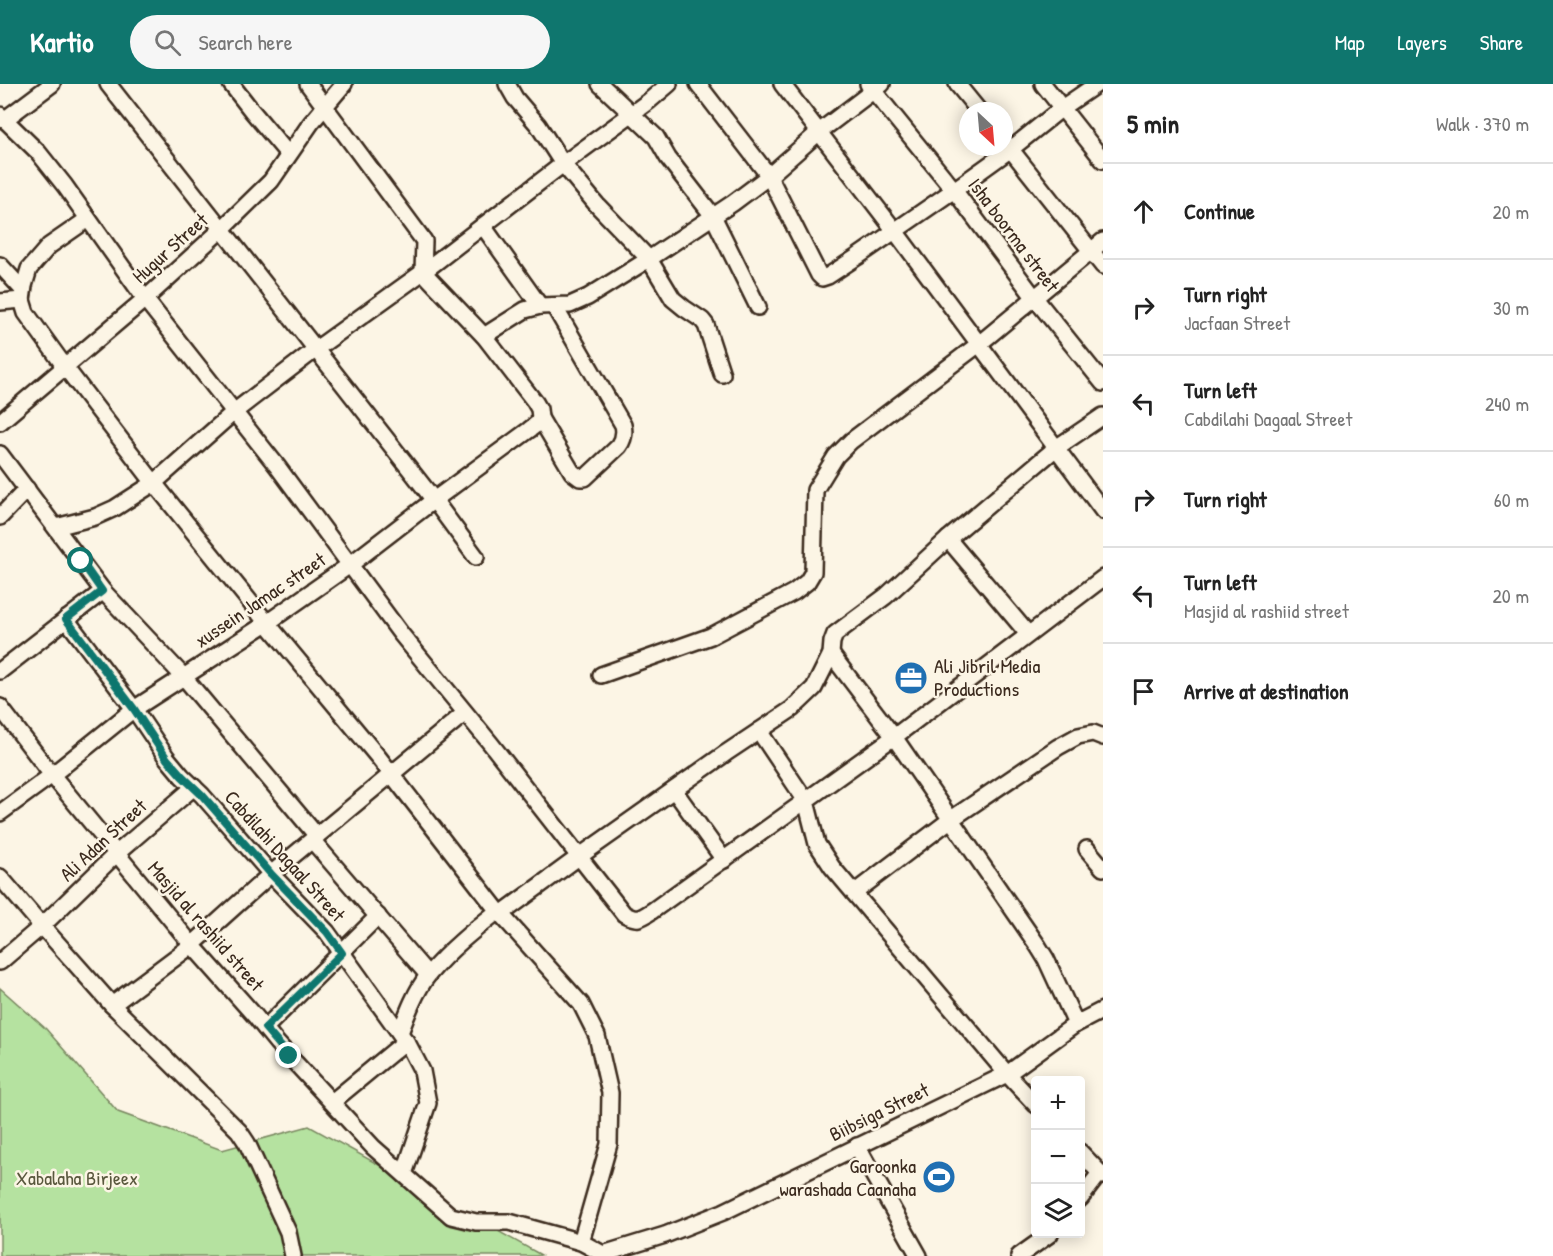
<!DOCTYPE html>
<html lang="en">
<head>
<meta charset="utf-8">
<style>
  body { margin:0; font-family:"Patrick Hand",sans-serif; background:#f6f6f6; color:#222 }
  .controls { position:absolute; right:18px; bottom:18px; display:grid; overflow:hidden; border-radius:6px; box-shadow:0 3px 15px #0003 }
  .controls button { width:54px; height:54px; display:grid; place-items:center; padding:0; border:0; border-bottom:2px solid #e0e0e0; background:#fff; color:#222; font:30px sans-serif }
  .compass { position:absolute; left:959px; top:18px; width:54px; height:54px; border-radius:50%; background:#fff; box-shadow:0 3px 15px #0003; rotate:154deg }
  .stop { position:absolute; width:18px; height:18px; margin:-14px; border:4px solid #0f766e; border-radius:50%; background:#fff }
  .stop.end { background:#0f766e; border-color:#fff; box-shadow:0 2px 6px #0008 }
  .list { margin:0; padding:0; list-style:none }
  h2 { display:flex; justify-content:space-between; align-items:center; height:78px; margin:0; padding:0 24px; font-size:26px }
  h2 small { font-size:20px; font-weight:400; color:#767676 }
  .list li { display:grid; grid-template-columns:39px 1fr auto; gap:18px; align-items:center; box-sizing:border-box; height:96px; padding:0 24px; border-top:2px solid #e0e0e0 }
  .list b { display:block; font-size:22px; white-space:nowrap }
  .list p { margin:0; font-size:20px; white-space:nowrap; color:#767676 }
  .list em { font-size:20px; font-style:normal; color:#767676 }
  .icon { flex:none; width:33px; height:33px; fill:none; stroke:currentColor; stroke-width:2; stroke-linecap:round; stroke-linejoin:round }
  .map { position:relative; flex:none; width:1103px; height:1172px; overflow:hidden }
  header { display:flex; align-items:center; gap:36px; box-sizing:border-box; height:84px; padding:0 30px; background:#0f766e; color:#fff }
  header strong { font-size:28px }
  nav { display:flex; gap:33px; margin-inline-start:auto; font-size:21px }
  .search { width:420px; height:54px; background:#f6f6f6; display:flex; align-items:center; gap:15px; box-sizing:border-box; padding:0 21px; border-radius:33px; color:#767676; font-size:22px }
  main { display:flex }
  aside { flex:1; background:#fff }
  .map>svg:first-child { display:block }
  .green { fill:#b5e2a0; stroke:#78865f; stroke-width:1.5 }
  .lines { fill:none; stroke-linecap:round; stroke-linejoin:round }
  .street-casing { stroke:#3b2a1e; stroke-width:20 }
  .street { stroke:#fcf5e5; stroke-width:15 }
  .route { stroke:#0f766e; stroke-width:8 }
  .labels { text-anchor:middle; stroke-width:5; stroke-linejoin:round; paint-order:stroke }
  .street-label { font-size:20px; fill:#3b2a1e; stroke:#fcf5e5 }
  .poi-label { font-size:20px; fill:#3b2a1e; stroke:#fcf5e5; text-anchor:start }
  .park-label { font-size:20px; fill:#5a583e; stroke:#fcf5e5 }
</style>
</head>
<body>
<header>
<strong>Kartio</strong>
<div class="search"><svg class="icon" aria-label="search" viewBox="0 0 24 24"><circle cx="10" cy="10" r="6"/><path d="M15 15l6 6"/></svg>Search here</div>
<nav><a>Map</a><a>Layers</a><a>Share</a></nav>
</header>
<main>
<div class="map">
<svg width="1103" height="1172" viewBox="0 0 1103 1172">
  <rect width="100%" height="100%" fill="#fcf5e5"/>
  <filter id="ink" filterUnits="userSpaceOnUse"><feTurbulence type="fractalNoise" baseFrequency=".0167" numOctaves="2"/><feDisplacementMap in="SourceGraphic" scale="12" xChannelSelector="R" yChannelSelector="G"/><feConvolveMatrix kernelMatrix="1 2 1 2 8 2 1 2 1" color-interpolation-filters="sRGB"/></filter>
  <g filter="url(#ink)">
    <polygon class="green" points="0,904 46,945 118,1028 222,1066 309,1042 541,1171 536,1172 0,1172"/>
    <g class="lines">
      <defs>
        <g id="street">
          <polyline points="108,0 434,416 476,473"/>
          <polyline points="231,0 252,27 288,70"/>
          <path d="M308 0 424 157 423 188 484 252 535 318 539 325 540 334 572 388 580 394H585L619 362C624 355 625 349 623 341L554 222"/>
          <polyline points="507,0 515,14 538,41 563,80 597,121 649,175 673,215 684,224 702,236 706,241 722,290"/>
          <polyline points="600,0 656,53 668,74 713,132 758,223"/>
          <polyline points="698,0 769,92 819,191 822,194 828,192 857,173 954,106 1011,65 1062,24 1097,0"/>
          <polyline points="782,0 895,147 1103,427"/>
          <polyline points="868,0 954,106 1034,213 1103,299"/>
          <polyline points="957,0 979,27"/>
          <polyline points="1043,0 1103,76"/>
          <path d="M0 31 38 68 65 102 145 215 277 382 401 550 491 660 624 830C637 837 640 835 652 827L894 653 1103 494"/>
          <polyline points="4,36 52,0"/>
          <polyline points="1004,57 1103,182"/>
          <polyline points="88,135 49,162 29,185 24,202 22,216 26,229 65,283 154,399 267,539 379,674 498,827 581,920 597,952 610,1009 609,1060 581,1158"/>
          <polyline points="483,142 540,222"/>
          <polyline points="0,181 23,206"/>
          <polyline points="0,218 22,216"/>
          <polyline points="484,252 525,226 540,222 570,221 588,213 649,175 733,119 769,92 819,48 882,0"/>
          <polyline points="0,338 145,215 222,145 271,97 311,39 344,0"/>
          <polyline points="0,370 103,507 183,592 317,752"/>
          <polyline points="0,433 27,405"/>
          <polyline points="56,443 95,433 115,424 154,399 234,328 316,265 423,188 563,80 649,17 669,0"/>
          <polyline points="948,455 1028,550"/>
          <polyline points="66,535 134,625 167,674 182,692 202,711 271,790 327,848 409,962 422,987 428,1019 404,1090"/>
          <polyline points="831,570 894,653 1038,862 1046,875 1076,940"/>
          <polyline points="0,587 103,507"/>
          <polyline points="601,591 711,552 794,508 807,498 813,488 815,406 836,372 851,357 979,260 1103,157"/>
          <polyline points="0,623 52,691 192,861 255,932 277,959 373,1063 451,1132 476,1138 509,1138 581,1158 603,1170"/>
          <polyline points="759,647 806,717 817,760 832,783 1007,990 1036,1021"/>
          <polyline points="674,706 724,776"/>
          <polyline points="0,729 52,691 134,625 267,539 351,480 434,416 529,346 538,339 540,334"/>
          <polyline points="312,756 428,891"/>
          <polyline points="1087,765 1103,784"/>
          <polyline points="0,793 42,842 112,921 239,1047 247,1059 288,1148 293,1172"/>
          <polyline points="854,809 950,736 1058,663 1078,652 1093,649 1103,653"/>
          <polyline points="501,830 580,772 726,669 792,625 814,604 831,570 832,558 835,550 886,512 948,455 1056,364 1103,332"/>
          <polyline points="0,878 42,842 116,770 194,703"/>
          <polyline points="112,921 192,861 271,790 465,629"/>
          <polyline points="265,944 378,832"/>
          <path d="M400 949C407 930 416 906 429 890 449 866 474 846 498 827"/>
          <polyline points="332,1018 406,957"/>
          <polyline points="857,1062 919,1172"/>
          <polyline points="1080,1068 1103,1092"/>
          <polyline points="1080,1115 1100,1089"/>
          <polyline points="603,1170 665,1151 723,1128 1007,990 1076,940 1103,926"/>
          <polyline points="1019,1172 1050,1150"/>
        </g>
      </defs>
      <use href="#street" class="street-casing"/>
      <use href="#street" class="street"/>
    </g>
  </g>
  <g class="lines" filter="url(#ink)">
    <polyline class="route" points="81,477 102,507 66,535 134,625 167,675 182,692 202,711 271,790 327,848 342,869 265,944 289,972"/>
  </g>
  <defs>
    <symbol id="office-disc" viewBox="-11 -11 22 22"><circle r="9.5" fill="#1f6fb2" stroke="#fcf5e5"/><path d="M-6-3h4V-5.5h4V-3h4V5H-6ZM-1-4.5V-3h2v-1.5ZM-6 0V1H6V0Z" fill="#fff"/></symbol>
    <symbol id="stadium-disc" viewBox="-11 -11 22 22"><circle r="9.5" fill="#1f6fb2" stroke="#fcf5e5"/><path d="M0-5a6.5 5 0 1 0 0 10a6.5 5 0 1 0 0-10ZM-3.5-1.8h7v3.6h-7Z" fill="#fff"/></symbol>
  </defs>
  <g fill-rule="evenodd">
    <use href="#office-disc" x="892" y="575" width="38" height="38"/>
    <use href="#stadium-disc" x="920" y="1074" width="38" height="38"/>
  </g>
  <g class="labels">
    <g class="street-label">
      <text transform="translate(1014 151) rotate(53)" y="7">Isha boorma street</text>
      <text transform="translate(170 164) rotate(-42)" y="7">Hugur Street</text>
      <text transform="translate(260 516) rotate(-34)" y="7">xussein Jamac street</text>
      <text transform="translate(103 756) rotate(-43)" y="7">Ali Adan Street</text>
      <text transform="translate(285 772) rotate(48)" y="7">Cabdilahi Dagaal Street</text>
      <text transform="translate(206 842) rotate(49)" y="7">Masjid al rashiid street</text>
      <text transform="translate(879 1028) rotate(-26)" y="7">Biibsiga Street</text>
    </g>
    <g class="poi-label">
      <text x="934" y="589">Ali Jibril Media<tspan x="934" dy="23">Productions</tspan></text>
      <text x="916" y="1089" text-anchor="end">Garoonka<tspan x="916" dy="23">warashada Caanaha</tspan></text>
    </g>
    <g class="park-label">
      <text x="77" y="1101">Xabalaha Birjeex</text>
    </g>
  </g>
</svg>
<div class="controls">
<button>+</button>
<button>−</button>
<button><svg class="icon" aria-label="layers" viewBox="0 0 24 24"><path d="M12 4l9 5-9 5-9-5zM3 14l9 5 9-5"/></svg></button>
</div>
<svg class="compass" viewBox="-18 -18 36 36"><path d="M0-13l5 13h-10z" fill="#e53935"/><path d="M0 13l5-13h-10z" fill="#767676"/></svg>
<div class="stop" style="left:81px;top:477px"></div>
<div class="stop end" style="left:289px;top:972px"></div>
</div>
<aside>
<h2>5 min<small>Walk · 370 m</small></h2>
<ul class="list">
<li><svg class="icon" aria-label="ahead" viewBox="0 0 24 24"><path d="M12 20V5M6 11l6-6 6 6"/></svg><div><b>Continue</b></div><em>20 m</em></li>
<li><svg class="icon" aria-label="right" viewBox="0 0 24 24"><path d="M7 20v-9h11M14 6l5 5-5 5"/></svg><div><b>Turn right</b><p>Jacfaan Street</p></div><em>30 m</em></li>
<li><svg class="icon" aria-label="left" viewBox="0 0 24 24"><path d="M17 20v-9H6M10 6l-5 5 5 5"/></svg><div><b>Turn left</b><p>Cabdilahi Dagaal Street</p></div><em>240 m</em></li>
<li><svg class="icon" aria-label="right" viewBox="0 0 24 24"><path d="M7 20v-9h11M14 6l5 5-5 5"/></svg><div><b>Turn right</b></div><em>60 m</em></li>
<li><svg class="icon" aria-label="left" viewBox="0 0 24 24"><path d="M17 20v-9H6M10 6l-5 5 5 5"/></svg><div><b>Turn left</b><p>Masjid al rashiid street</p></div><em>20 m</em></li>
<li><svg class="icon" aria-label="arrive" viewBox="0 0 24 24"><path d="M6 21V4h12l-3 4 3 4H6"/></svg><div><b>Arrive at destination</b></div></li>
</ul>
</aside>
</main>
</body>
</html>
